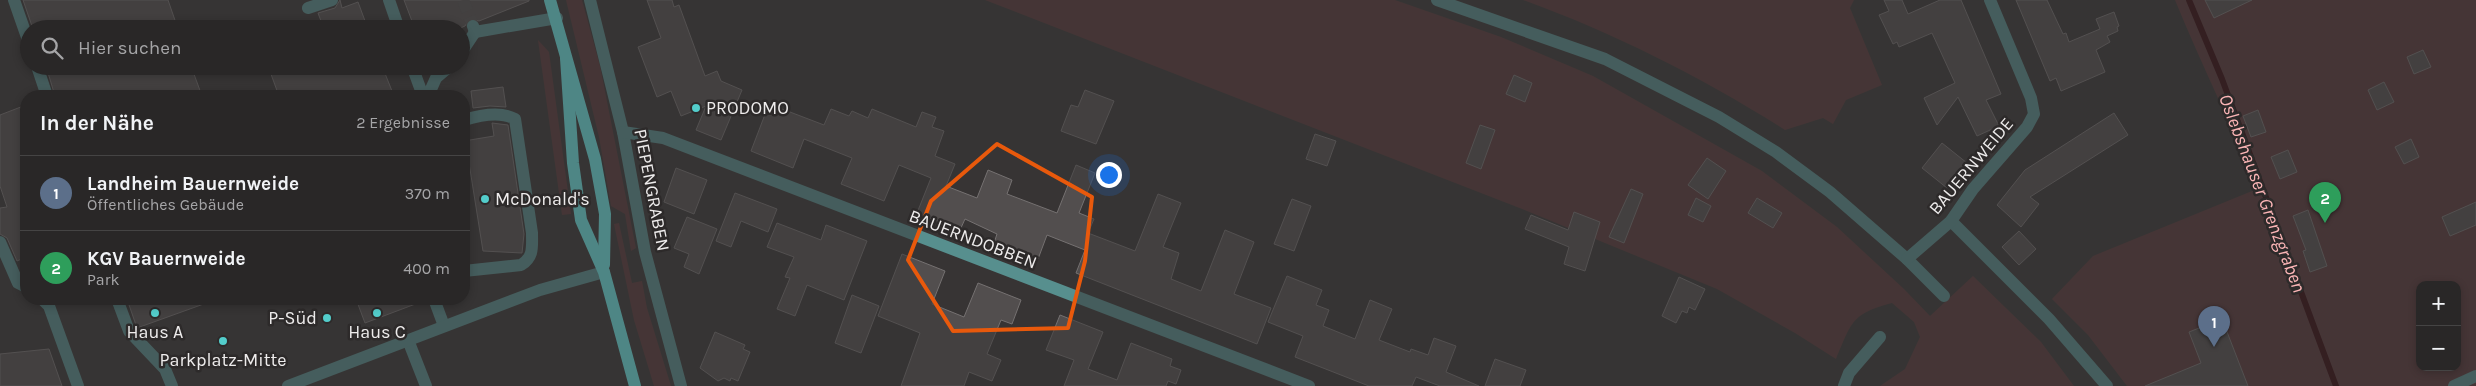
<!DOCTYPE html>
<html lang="de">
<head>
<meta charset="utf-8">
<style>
  body { margin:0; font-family:Karla,sans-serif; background:#312f2f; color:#f1f3f6 }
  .controls { position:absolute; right:15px; bottom:15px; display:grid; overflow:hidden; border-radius:10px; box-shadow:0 2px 8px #0003 }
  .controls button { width:45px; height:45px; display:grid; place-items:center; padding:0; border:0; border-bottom:1px solid #454444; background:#292727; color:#f1f3f6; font:25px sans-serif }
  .you { position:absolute; left:1108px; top:174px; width:18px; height:18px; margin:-12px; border:4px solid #fff; border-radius:50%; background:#1a73e8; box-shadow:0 0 0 8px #1a73e833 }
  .badge { display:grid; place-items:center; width:32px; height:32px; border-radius:50%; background:#8abfa5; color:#fff; font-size:16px; font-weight:700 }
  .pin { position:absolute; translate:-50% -41px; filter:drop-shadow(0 1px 2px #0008) }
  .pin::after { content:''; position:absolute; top:26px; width:18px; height:15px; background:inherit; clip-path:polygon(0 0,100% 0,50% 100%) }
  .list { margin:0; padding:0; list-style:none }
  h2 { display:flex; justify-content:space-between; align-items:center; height:65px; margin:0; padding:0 20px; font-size:21px }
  h2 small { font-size:16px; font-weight:400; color:#a5a5a7 }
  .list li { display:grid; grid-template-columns:32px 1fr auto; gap:15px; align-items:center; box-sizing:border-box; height:75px; padding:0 20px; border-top:1px solid #454444 }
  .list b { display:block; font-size:19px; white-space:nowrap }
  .list p { margin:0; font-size:16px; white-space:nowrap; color:#a5a5a7 }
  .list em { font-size:16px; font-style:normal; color:#a5a5a7 }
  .icon { flex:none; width:28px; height:28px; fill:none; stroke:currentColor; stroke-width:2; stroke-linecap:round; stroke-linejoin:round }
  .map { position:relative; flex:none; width:2476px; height:386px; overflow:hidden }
  .search { position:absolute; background:#292727; box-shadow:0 2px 8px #0003; left:20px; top:20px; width:450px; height:55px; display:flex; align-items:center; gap:12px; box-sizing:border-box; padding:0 18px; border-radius:28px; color:#a5a5a7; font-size:19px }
  .panel { position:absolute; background:#292727; box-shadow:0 2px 8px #0003; left:20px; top:90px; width:450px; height:215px; border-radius:20px }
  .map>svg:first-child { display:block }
  .green { fill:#583738; fill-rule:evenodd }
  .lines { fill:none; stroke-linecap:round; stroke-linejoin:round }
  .stream { stroke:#32050b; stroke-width:6 }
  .building { fill:#524e4e; stroke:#757171 }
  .minor-tunnel { stroke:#525050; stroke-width:12; stroke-dasharray:12 6; stroke-linecap:butt }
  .minor { stroke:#578f8e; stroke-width:12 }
  .major { stroke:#6be9e7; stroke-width:12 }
  .marked { fill:none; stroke:#e8590c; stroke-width:4; stroke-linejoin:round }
  .poi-dot { fill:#53cdcb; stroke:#2d2a2a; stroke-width:2 }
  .labels { text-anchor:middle; stroke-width:5; stroke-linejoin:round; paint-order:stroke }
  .poi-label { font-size:18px; fill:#eeecec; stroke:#2d2a2a }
  .street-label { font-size:18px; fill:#eeecec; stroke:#2d2a2a }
  .water-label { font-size:19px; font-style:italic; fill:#fbb5b6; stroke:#2d2a2a }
</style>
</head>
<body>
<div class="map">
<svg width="2476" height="386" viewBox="0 0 2476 386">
  <rect width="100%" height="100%" fill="#373434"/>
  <g class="green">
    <polygon points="566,0 582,0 600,66 636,248 631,251 625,214 611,206 599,137"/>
    <path d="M985 0H1395L1501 37 1593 76 1762 171 1837 227 1904 289 1930 316 1973 276 2041 342 2074 386H1880L1905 369 1920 337 1914 322 1892 303C1851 314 1852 322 1836 359L1795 333 1717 289 1527 211Z"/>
    <path d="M1523 0H1854L1850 8 1882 85 1846 100 1833 124 1823 118 1785 130C1703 78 1614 33 1523 0Z"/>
    <path d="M2175 0H2476V386H2127L2088 335 2052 299 2093 256 2257 189C2232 125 2201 64 2175 0ZM2420 285H2457V367H2420Z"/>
    <polygon points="538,40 549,52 571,214 562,215"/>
    <polygon points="619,223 632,283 642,281 647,308 671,386 654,386 634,320 614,224"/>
  </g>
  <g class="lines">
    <polyline class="stream" points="2189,0 2222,79 2336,386"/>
  </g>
  <g class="building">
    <polygon points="23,0 168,0 178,29 33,29"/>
    <polygon points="340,0 342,8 358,2 368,29 324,29 318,13 335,8"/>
    <polygon points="404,0 529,0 529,1 479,21 470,18 465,26 458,29 415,29"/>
    <polygon points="647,0 672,0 674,7 679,5 705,76 717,71 721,81 742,90 721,140 696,130 706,106 681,116 671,91 657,97 638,47 661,38"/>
    <polygon points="1884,0 1902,0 1908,14 1940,0 1961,0 2001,94 1986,100 1999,126 1977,136 1958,97 1937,125 1924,98 1955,83 1932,33 1899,47 1897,42 1893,44 1879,15 1889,11"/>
    <polygon points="2016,0 2047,0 2063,34 2066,33 2069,42 2100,29 2096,19 2114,12 2119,26 2117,27 2118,31 2107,36 2110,42 2096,50 2105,72 2061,91 2056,78 2050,81"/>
    <polygon points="2205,0 2252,0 2214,18"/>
    <polygon points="2423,50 2431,67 2414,74 2407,57"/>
    <polygon points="46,66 191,66 202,96 55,96"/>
    <polygon points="268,66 382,66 394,96 279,96"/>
    <polygon points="1514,75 1532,83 1525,102 1506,94"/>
    <polygon points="2384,82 2394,102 2377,110 2368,90"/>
    <polygon points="503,87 506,107 490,106 473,108 471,91"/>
    <polygon points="1085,90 1114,101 1096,144 1061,131 1071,105 1078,107"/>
    <polygon points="769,104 824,125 831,109 849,116 852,111 868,118 872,109 916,127 922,112 936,117 932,127 944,131 935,156 955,164 946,186 977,198 988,170 1012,180 1007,194 1057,213 1076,165 1095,173 1079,213 1094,219 1088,233 1135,251 1158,194 1181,203 1163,247 1179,253 1171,279 1201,291 1225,230 1254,242 1234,294 1271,308 1257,344 1076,273 1085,250 1047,235 1038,259 994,243 997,234 965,219 960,230 917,213 931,178 899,165 884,201 841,184 852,158 804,139 793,168 751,151"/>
    <polygon points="26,105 26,257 17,261 7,238 0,234 0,208 7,207 0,186 0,115"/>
    <polygon points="2258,110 2266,132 2251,137 2243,116"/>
    <polygon points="2114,113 2128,135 2030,197 2039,204 2021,227 1997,205 2025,170"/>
    <polygon points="492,123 508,125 524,234 522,253 483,251 469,163 464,164 464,141 494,136"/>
    <polygon points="1480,125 1495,130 1481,169 1466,163"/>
    <polygon points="1315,134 1336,141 1327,166 1306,159"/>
    <polygon points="2411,139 2419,157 2404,164 2395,147"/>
    <polygon points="1942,143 1967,163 1947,188 1922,168"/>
    <polygon points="2288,150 2297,172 2280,179 2271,157"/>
    <polygon points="1707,158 1726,171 1708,199 1688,185"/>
    <polygon points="676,168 707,180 694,214 664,202"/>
    <polygon points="1631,189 1643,194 1624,243 1609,237"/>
    <polygon points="735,193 777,209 768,232 741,221 731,247 716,241"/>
    <polygon points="1696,198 1711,206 1703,222 1688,215"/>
    <polygon points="1757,198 1782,213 1773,228 1748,213"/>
    <polygon points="1292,199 1311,206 1294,251 1274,244"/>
    <polygon points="2476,202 2476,225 2450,236 2442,217"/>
    <polygon points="2308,210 2327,266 2310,272 2303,251 2306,250 2293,216"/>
    <polygon points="1574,212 1600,222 1585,271 1564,264 1569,247 1525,229 1531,215 1568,230"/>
    <polygon points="687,217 717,229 699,274 684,267 689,254 674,248"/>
    <polygon points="777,223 821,240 826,225 867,241 844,300 807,285 795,316 777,309 790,278 785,277 794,257 767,247"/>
    <polygon points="2019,231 2036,249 2019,265 2002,247"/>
    <polygon points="902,254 945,271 932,304 964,317 978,283 1021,300 1012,324 1001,320 987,354 1001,360 992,381 969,372 964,386 901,386 920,333 878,316"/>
    <polygon points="1287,276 1322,290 1316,305 1329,310 1323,326 1355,339 1370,300 1392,309 1379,340 1410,352 1411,349 1428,355 1434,338 1456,346 1446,372 1479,386 1440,386 1416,377 1412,386 1369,386 1295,357 1303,336 1268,322"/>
    <polygon points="1679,277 1705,289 1695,310 1689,307 1687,313 1682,311 1676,323 1662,316"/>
    <polygon points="852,295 879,306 861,353 835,343"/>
    <polygon points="127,299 212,299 212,301 137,328"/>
    <polygon points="356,299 425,299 426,300 365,323"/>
    <polygon points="1060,315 1103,332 1088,369 1117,380 1131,343 1172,359 1170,366 1181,370 1176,384 1168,381 1166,386 1064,386 1074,360 1046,350"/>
    <polygon points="2222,319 2248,386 2145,386 2201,363 2189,332"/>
    <polygon points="715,332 745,345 743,349 750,352 738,381 731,378 730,381 724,378 718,381 700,368"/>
    <polygon points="49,349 62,386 0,386 0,354"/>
    <polygon points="1495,359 1526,370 1520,386 1485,386"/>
  </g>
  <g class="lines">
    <polyline class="minor-tunnel" points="463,0 473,26"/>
    <g class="minor">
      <polyline points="14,0 29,43"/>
      <polyline points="389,0 399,29"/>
      <polyline points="590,0 623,132 645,252 681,386"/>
      <polyline points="1437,0 1605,59 1719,117 1776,152 1830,192 1907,259 1944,296"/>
      <polyline points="308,8 332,0"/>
      <polyline points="473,26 475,32 557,18"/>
      <polyline points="461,53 475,32"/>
      <polyline points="37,66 47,96"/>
      <polyline points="412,66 423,96"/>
      <polyline points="428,96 436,78 450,66"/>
      <path d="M464 120C480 115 501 111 515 119L532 233C532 247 534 257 521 265L464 271"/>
      <polyline points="623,132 663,138 1309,386"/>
      <polyline points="1951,221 2049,319 2107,386"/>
      <polyline points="0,242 18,283 26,287"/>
      <polyline points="1907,259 1951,221 1973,189 2027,127 2034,114 2031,98 1990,0"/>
      <polyline points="42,299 49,306 78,386"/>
      <polyline points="117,299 129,331 165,369 172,386"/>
      <polyline points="434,299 444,326"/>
      <polyline points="408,340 426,386"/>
      <polyline points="288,386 540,290 604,272"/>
      <polyline points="1844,386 1849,373 1880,337"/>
      <polyline points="2454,386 2476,376"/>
    </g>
    <g class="major">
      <polyline points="550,0 595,159 605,214 604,265"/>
      <polyline points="566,58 573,163 581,220 604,272 635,386"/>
    </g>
  </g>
  <path d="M0 0H2476V386H0ZM997 144 1092 197 1085 261 1068 328 953 331 908 260 931 201Z" fill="#373434" fill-opacity=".55" fill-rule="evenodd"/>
  <path class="marked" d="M997 144 1092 197 1085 261 1068 328 953 331 908 260 931 201Z"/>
  <g class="poi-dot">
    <circle cx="696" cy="108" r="5"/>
    <circle cx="485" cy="199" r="5"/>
    <circle cx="155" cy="313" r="5"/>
    <circle cx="377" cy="313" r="5"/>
    <circle cx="327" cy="318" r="5"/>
    <circle cx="223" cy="341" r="5"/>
  </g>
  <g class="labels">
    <g class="poi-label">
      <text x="706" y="114" text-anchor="start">PRODOMO</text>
      <text x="495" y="205" text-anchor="start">McDonald's</text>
      <text x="317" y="324" text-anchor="end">P-Süd</text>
      <text x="155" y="338">Haus A</text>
      <text x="377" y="338">Haus C</text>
      <text x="223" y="366">Parkplatz-Mitte</text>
    </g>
    <g class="street-label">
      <text transform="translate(1971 166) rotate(-50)" y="6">BAUERNWEIDE</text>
      <text transform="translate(652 190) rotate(79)" y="6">PIEPENGRABEN</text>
      <text transform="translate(973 239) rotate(21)" y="6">BAUERNDOBBEN</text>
    </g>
    <g class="water-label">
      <text transform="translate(2263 193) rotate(69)" y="7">Oslebshauser Grenzgraben</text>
    </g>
  </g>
</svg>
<div class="controls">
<button>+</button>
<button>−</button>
</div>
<div class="you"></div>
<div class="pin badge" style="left:2214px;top:347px;background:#5c6f8a">1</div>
<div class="pin badge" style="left:2325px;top:223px;background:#2e9e5b">2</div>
<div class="search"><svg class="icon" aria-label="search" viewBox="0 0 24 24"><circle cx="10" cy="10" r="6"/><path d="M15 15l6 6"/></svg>Hier suchen</div>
<section class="panel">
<h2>In der Nähe<small>2 Ergebnisse</small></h2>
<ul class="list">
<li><span class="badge" style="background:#5c6f8a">1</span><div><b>Landheim Bauernweide</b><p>Öffentliches Gebäude</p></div><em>370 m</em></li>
<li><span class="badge" style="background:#2e9e5b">2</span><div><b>KGV Bauernweide</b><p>Park</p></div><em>400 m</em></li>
</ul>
</section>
</div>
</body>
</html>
